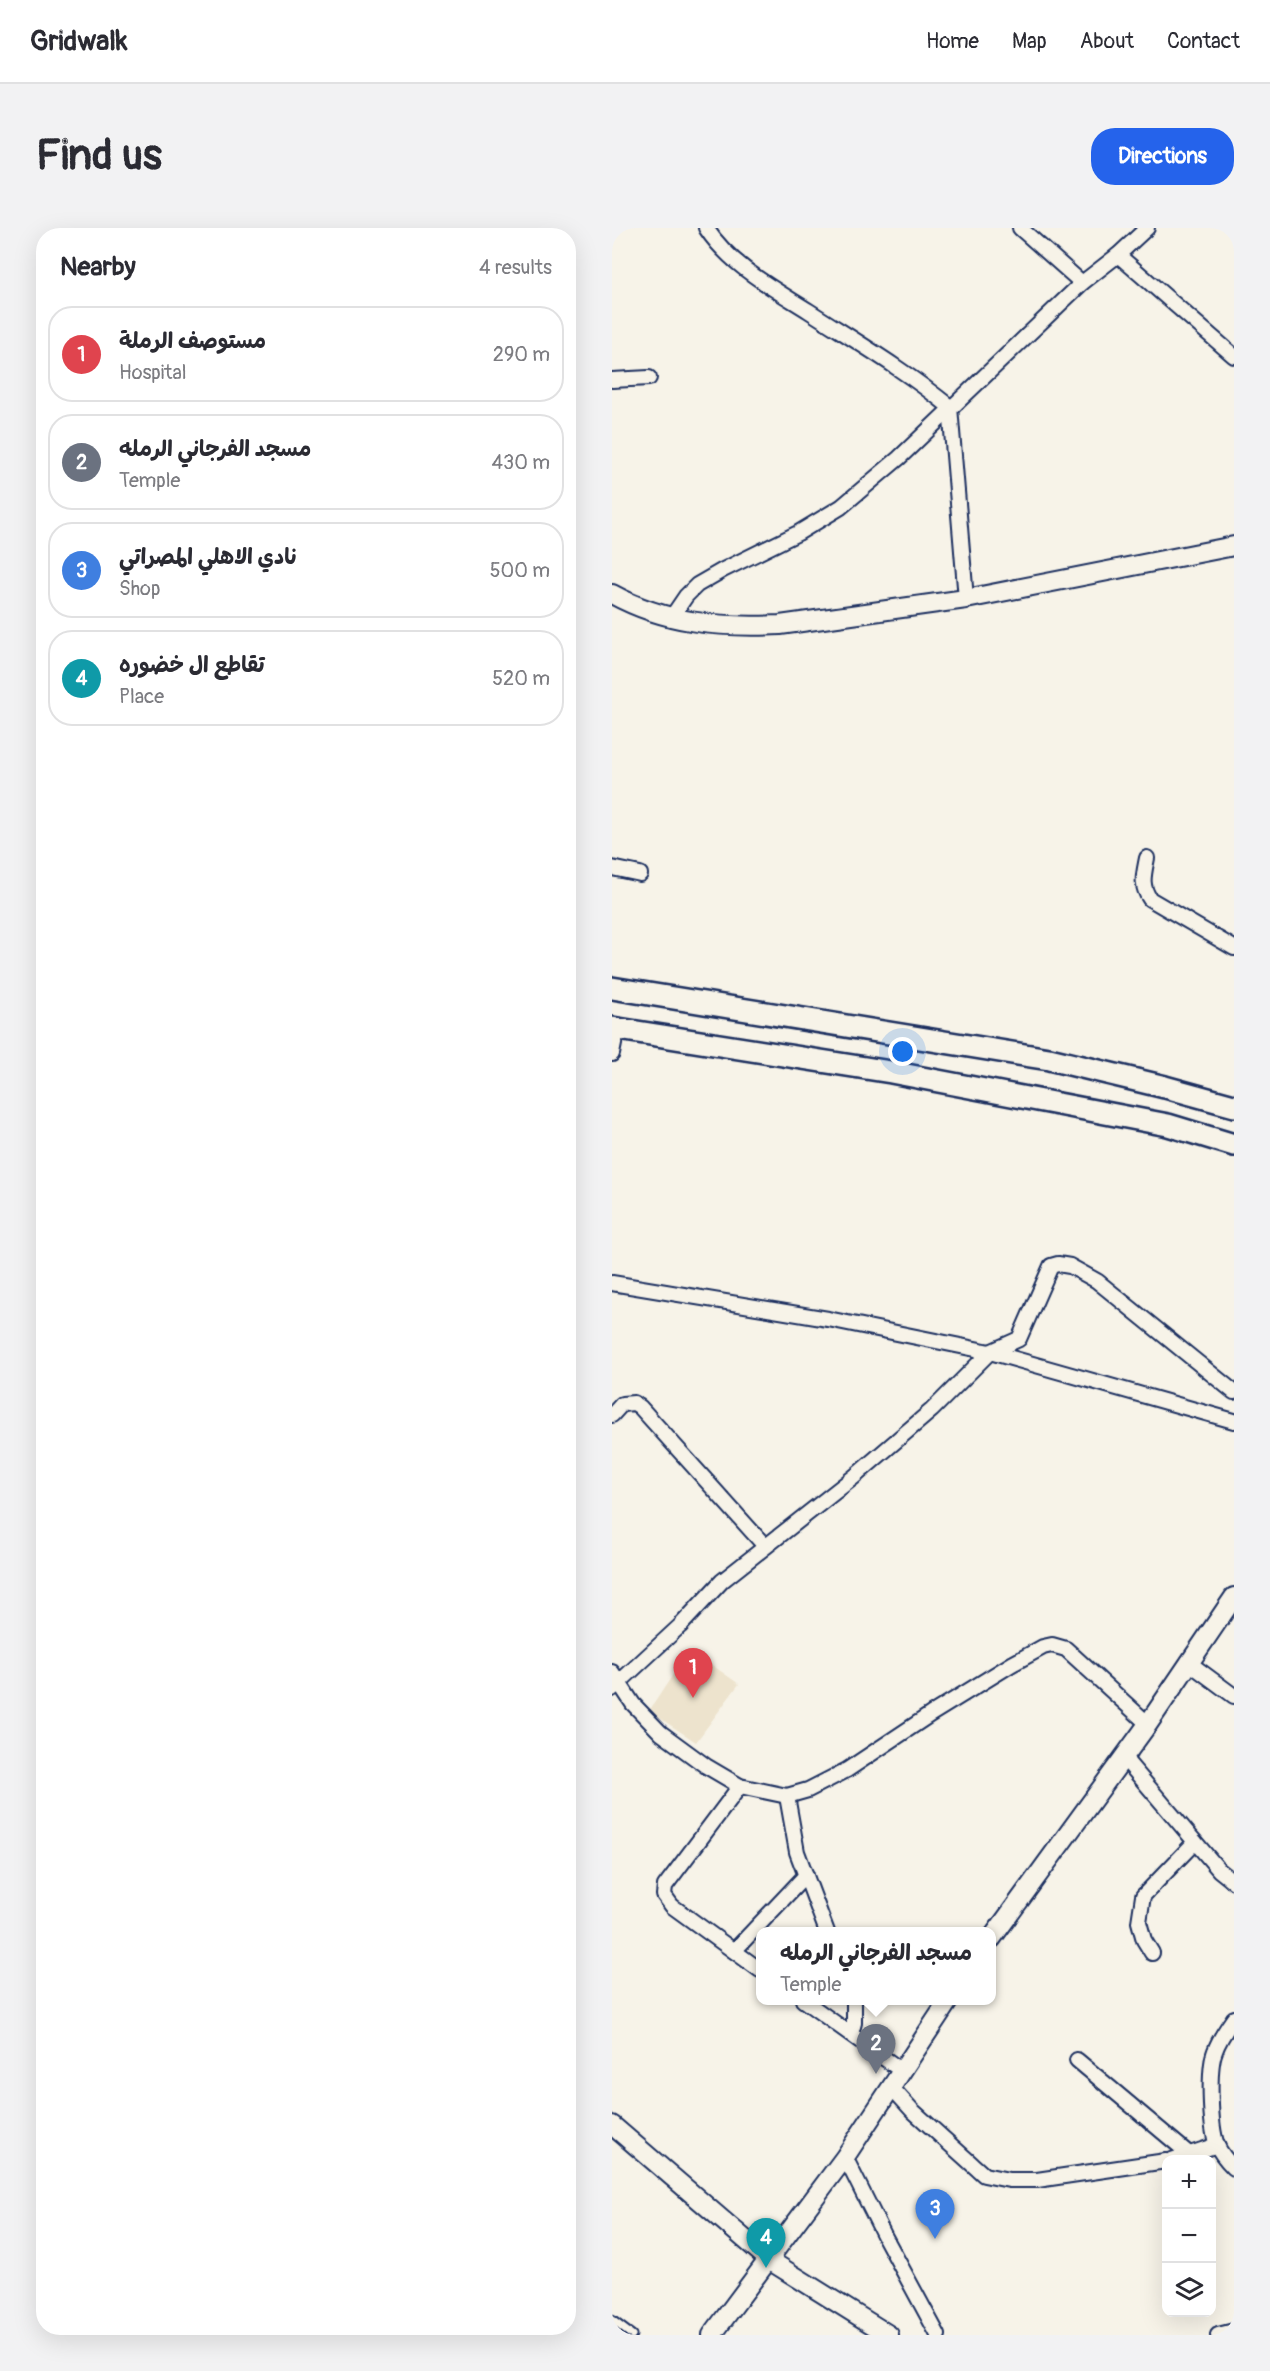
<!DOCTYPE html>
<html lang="en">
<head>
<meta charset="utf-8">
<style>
  body { margin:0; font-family:Pangolin,"Playpen Sans Arabic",sans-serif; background:#f2f2f3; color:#2b2b33 }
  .controls { position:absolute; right:18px; bottom:18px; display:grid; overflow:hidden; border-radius:12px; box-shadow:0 6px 24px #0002 }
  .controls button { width:54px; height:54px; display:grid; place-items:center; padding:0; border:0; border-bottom:2px solid #e1e1e2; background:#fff; color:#2b2b33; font:30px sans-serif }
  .you { position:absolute; left:291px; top:824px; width:21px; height:21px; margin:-15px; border:4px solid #fff; border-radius:50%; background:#1a73e8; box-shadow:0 0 0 9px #1a73e833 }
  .badge { display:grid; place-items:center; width:39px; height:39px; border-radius:50%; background:#2563eb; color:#fff; font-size:20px; font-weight:700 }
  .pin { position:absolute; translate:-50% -50px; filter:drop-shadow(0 2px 3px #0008) }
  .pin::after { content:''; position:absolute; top:32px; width:21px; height:18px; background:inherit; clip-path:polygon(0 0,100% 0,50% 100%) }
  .popup { position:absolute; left:144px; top:1699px; width:240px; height:78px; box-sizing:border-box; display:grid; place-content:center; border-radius:12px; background:#fff; filter:drop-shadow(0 2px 4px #0005); font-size:20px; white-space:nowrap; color:#7c7c81 }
  .popup b { font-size:22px; color:#2b2b33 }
  .popup::after { content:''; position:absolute; left:50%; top:100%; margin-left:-12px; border:12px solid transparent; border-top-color:#fff }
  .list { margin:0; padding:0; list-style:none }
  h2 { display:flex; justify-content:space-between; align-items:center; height:78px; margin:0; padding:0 24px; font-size:26px }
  h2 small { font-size:20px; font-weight:400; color:#7c7c81 }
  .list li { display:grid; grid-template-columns:39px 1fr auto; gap:18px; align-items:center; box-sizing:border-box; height:96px; margin:0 12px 12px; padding:0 12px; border:2px solid #e1e1e2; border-radius:24px }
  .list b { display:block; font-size:22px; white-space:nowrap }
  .list p { margin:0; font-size:20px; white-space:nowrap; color:#7c7c81 }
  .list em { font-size:20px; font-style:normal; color:#7c7c81 }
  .icon { flex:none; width:33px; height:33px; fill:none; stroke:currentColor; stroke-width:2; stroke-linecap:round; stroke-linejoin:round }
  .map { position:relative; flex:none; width:622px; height:2107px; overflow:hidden; border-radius:24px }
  header { display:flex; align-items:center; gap:36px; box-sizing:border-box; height:84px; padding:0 30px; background:#fff; border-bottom:2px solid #e1e1e2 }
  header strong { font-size:28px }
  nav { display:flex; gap:33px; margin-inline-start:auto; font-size:21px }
  .intro { display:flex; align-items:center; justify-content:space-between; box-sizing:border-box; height:144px; padding:0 36px }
  h1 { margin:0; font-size:42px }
  .button { padding:15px 27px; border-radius:24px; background:#2563eb; color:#fff; font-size:21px; font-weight:700 }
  main { display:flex; gap:36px; padding:0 36px }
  aside { flex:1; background:#fff; border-radius:24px; box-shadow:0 6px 24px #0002 }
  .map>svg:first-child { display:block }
  .built { fill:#ede3cd }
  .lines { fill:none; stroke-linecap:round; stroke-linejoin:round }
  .lane-casing { stroke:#1b2f5e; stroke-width:11 }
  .street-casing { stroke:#1b2f5e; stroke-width:18 }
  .secondary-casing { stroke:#1b2f5e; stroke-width:22 }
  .primary-casing { stroke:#1b2f5e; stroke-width:26 }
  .lane { stroke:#f7f3e8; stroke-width:7 }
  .street { stroke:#f7f3e8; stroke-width:14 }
  .secondary { stroke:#f7f3e8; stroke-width:18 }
  .primary { stroke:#f7f3e8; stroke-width:21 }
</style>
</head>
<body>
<header>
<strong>Gridwalk</strong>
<nav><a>Home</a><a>Map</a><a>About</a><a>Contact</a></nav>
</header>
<div class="intro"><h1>Find us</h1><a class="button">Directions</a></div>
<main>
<aside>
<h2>Nearby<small>4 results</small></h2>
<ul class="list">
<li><span class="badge" style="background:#e0444e">1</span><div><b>مستوصف الرملة</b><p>Hospital</p></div><em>290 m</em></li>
<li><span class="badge" style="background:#6b7280">2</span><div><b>مسجد الفرجاني الرمله</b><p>Temple</p></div><em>430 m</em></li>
<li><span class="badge" style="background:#3f7fe0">3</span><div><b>نادي الاهلي المصراتي</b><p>Shop</p></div><em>500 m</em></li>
<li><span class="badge" style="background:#0f9aa8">4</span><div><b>تقاطع ال خضوره</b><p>Place</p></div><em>520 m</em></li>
</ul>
</aside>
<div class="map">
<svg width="622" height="2107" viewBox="0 0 622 2107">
  <rect width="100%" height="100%" fill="#f7f3e8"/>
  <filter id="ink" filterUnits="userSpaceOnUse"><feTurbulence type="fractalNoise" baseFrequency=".0167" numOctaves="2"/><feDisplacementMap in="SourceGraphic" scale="12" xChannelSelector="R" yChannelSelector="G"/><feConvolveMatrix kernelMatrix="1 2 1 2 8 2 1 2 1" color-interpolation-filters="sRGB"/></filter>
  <g filter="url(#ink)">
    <polygon class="built" points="80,1423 127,1456 84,1514 37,1483 64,1442"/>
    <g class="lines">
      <defs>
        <polyline id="lane" points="0,2092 20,2107"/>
        <g id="street">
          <path d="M94 0C119 38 159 59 197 83 245 114 294 143 338 179L354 371"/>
          <polyline points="506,27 622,128"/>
          <polyline points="470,55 506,27 535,0"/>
          <polyline points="0,152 37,150"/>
          <polyline points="59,390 74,368 85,357 111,342 186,305 229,279 287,230 470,55 408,0"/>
          <path d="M535 630C532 646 528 657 538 671L622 720"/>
          <polyline points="0,640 28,646"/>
          <polyline points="0,826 5,801"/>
          <polyline points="0,1055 216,1091 378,1124 622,1193"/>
          <polyline points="0,1187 10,1176 22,1175 28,1179 153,1318"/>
          <polyline points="576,1434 622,1468"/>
          <polyline points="0,1444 21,1476 49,1505 94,1538 128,1558 175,1568 196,1562 235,1542 319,1486 400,1436 431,1419 440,1417 454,1421 536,1496"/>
          <polyline points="0,1461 68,1398 110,1353 242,1249 320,1182 378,1124 407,1111 439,1038 446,1036 458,1038 485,1053 622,1164"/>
          <polyline points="512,1530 607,1642 622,1654"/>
          <polyline points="128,1558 53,1658 52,1667 60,1678 148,1742"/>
          <polyline points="175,1568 185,1624 215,1704"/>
          <polyline points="122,1723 194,1647"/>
          <polyline points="540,1725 532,1712 527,1694 531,1668 583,1614"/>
          <polyline points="191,1772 290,1843"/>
          <path d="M622 1790C615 1800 607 1811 603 1823 596 1840 598 1899 605 1917 608 1925 616 1934 622 1940"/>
          <polyline points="239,1806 242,1795 242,1772"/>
          <polyline points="465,1832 577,1926"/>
          <polyline points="280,1860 300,1882 372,1947 397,1952 425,1952 554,1933"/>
          <polyline points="233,1929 273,2009 326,2107"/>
          <polyline points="560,1932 605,1917"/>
          <polyline points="606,2107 622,2103"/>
        </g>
        <g id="secondary">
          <path d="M0 366C53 395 108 400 168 397L354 371 622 318"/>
          <polyline points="380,1710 536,1496 622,1369"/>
          <polyline points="0,1897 157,2032 277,2107"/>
          <polyline points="100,2107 233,1929 337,1772"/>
        </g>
        <g id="primary">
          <polyline points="0,760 437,831 553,859 622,878"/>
          <polyline points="0,800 279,844 556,897 622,917"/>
        </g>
      </defs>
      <use href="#lane" class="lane-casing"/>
      <use href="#street" class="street-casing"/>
      <use href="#secondary" class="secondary-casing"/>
      <use href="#primary" class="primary-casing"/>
      <use href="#lane" class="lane"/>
      <use href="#street" class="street"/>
      <use href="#secondary" class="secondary"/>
      <use href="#primary" class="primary"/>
    </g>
  </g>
</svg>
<div class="controls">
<button>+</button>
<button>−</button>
<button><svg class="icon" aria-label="layers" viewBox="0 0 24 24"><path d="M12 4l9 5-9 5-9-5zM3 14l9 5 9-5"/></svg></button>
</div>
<div class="you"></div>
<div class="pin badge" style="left:81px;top:1470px;background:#e0444e">1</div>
<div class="pin badge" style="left:264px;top:1846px;background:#6b7280">2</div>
<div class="popup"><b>مسجد الفرجاني الرمله</b>Temple</div>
<div class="pin badge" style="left:323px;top:2011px;background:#3f7fe0">3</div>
<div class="pin badge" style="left:154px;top:2040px;background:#0f9aa8">4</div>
</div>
</main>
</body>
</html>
